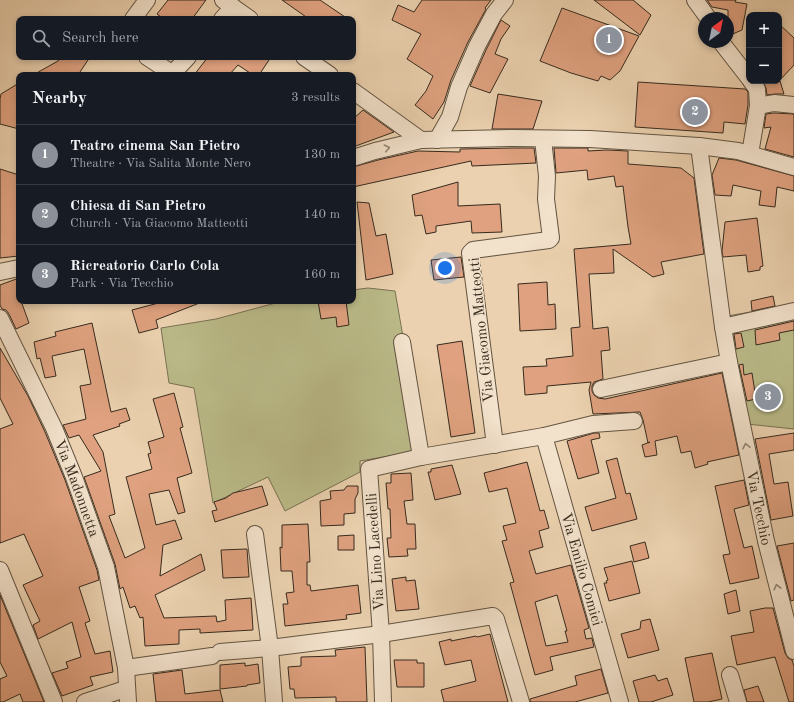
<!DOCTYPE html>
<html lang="en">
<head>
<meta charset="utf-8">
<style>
  body { margin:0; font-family:"Old Standard TT",serif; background:#20242c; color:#f1f3f6 }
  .controls { position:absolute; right:12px; top:12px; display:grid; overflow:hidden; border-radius:8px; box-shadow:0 2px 6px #0003 }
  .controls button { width:36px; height:36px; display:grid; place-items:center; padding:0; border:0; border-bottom:1px solid #363941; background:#171b24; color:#f1f3f6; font:20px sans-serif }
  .compass { position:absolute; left:698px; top:12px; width:36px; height:36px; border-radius:50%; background:#171b24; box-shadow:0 2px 6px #0003; rotate:33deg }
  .you { position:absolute; left:445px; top:268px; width:14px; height:14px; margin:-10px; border:3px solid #fff; border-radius:50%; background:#1a73e8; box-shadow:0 0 0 6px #1a73e833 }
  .badge { display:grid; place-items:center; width:26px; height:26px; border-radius:50%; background:#8c9099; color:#fff; font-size:13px; font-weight:700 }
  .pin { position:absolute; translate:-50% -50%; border:2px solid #fff; box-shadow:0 1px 4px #0006 }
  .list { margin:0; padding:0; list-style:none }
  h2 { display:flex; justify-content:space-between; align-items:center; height:52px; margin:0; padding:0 16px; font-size:17px }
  h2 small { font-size:13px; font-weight:400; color:#9ea1a6 }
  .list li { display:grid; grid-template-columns:26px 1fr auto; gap:12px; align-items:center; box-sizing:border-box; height:60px; padding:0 16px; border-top:1px solid #363941 }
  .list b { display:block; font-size:15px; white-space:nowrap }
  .list p { margin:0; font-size:13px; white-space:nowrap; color:#9ea1a6 }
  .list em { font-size:13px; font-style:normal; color:#9ea1a6 }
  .icon { flex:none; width:22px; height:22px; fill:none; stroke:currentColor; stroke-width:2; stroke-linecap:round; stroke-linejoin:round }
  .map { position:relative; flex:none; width:794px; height:702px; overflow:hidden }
  .search { position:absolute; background:#171b24; box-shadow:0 2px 6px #0003; left:16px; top:16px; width:340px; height:44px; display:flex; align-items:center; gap:10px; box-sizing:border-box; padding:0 14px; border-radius:8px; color:#9ea1a6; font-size:15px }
  .panel { position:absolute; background:#171b24; box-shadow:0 2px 6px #0003; left:16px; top:72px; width:340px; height:232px; border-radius:8px }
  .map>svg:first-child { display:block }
  .green { fill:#baba88; stroke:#787253 }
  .building { fill:#dfa17f; stroke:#362b1e; fill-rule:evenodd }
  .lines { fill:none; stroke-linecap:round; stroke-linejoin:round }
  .minor-casing { stroke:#635442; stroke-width:18 }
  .minor { stroke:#f2e1cb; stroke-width:16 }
  .oneway { stroke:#948674 }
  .labels { text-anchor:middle; stroke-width:3; stroke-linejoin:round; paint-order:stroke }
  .street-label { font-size:15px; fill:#362b1e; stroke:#f2e1cb }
</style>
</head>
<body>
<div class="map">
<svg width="794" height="702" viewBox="0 0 794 702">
  <rect width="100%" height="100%" fill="#ebd1af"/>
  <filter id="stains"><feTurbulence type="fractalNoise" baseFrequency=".005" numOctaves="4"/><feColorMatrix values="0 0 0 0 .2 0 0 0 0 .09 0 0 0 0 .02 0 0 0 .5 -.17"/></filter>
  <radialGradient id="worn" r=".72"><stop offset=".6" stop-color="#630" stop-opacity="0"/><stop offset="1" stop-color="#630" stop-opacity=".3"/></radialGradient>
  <g class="green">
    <polygon points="368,288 395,291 413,394 418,451 360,461 360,472 285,511 268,477 213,503 194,388 169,383 161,328 216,319 283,301 353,301 353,290"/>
    <polygon points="794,304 794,429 747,424 728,316"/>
  </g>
  <g class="building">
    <polygon points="168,0 206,0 192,19 164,19 157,14"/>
    <polygon points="282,0 320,0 348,19 309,19"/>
    <polygon points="422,0 491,0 485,8 486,9 468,42 451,80 444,102 433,119 415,105 426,91 433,76 407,59 421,34 392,20 398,5 414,12"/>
    <polygon points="594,0 633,0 651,15 640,35"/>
    <polygon points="707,0 736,0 735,2 747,4 742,30 728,36 728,10 712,7"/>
    <polygon points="562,8 639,36 620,71 610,80 601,76 598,81 571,73 540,61"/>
    <polygon points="501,20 510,26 501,39 495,54 508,59 490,93 470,86 486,50"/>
    <polygon points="779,24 794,38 794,65 779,81"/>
    <polygon points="60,57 90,57 78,75 33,75 58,61"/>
    <polygon points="208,57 271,57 259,75 253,75 238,65 229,75 194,75"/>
    <polygon points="763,81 780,81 784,94 775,94 767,95 766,88"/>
    <polygon points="638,82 745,89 748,92 748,105 745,124 724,122 723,133 635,127"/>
    <polygon points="19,83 19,129 0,124 0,99 1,94"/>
    <polygon points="498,94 542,101 533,129 492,129"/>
    <polygon points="363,110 394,132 353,147 353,119"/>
    <polygon points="774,113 794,114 794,157 765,149 771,127 764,128 766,114"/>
    <polygon points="513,148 534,148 536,163 472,166 471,161 353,187 353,167 378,160 418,151 460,152 460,149"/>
    <polygon points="554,148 588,148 588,151 607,150 628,151 628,164 681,168 694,178 704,254 661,262 664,274 653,277 613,249 614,273 589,274 593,329 608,327 610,350 601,351 603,379 594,382 592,386 592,391 594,395 598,398 605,399 722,373 739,455 707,462 708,464 695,468 691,451 681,453 677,436 655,441 657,455 645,457 642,445 650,442 648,443 643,420 640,412 593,414 589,390 591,382 547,386 547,393 525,395 523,367 547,366 546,359 573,356 571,328 580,327 574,249 631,244 628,227 623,186 616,187 614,176 588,180 587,170 556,173"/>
    <polygon points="719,158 736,160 794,176 794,191 777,187 775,207 759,205 761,191 733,185 731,196 715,195 712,175"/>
    <polygon points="0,169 19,175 19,256 0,258"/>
    <polygon points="458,182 458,206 500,204 502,232 472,233 471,221 436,226 436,232 426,234 422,215 415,216 412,195"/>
    <polygon points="357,202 369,203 376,236 386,234 393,274 366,280"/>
    <polygon points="757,218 763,266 760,267 760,270 748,272 746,255 723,257 722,251 725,222"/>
    <polygon points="461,257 464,277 434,280 431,260"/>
    <polygon points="19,278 19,301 21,301 29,323 16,329 9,314 6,310 2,309 0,305 0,285"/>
    <polygon points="547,282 548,305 555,304 556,329 520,331 518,284"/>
    <polygon points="773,296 775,306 752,311 751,301"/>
    <polygon points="166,301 202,301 202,302 156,320 158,328 139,333 132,310"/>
    <polygon points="318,301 346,301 349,325 337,327 336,317 321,319"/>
    <polygon points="794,321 794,330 779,333 780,340 756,345 755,330"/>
    <polygon points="92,323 111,412 126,408 130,420 119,424 120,426 93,435 103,452 115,514 109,516 125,558 145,548 126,477 152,469 148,454 151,453 148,442 164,437 153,399 174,393 183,427 180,428 192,473 177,478 185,512 178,514 169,490 149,494 156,525 175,520 182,539 163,545 160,576 201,554 205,570 155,595 164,618 216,616 217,622 226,620 225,600 251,598 253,630 200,633 200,629 179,630 179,644 145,646 143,617 140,618 135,606 130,608 123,587 120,589 115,564 84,477 101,471 79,435 69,438 63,425 86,419 80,386 91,384 84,349 52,356 56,376 45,378 40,358 37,359 34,342 56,336 55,332"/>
    <polygon points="741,333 744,347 736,349 734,334"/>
    <polygon points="462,341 475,433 451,437 437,345"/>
    <polygon points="0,348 28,396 45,432 65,480 97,570 99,580 79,587 90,621 85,623 95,654 110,651 113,672 90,677 93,685 62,696 52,673 68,668 66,662 81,657 72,622 38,639 33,625 40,621 23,585 43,576 24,534 0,543 0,429 13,424 0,398"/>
    <polygon points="743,364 744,375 752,373 756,399 747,401 739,365"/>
    <polygon points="594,433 599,433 600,438 591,440 599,473 578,479 567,441"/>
    <polygon points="794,433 794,450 769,454 774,484 788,482 793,516 771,520 755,439"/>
    <polygon points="617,458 626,494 630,493 637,519 592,531 585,507 616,498 606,461"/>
    <path d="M527 462 540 511 544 510 549 528 539 531 543 547 529 551 536 574 571 565 589 628 584 630 586 639 592 638 594 647 550 657 553 670 535 675 510 583 514 582 502 541 507 540 503 526 516 523 507 488 489 492 484 473ZM557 595 567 631H565L568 642 546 646 535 602Z"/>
    <polygon points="452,465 461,494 435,500 428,472 431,472 431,469"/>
    <polygon points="411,473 413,500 404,501 407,524 415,524 416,549 407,549 408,556 389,557 387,538 391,538 390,509 388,509 386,483 391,483 391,474"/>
    <polygon points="744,480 749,505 734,509 744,548 752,546 759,578 730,584 723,555 730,554 715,486"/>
    <polygon points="262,486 268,505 215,522 212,511 217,510 214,502 226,498 233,493"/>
    <polygon points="347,486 358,486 358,493 355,499 355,513 344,514 344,525 321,526 320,501 331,499 330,491 344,490"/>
    <polygon points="308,524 310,562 307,562 307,585 310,585 311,591 358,585 361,613 346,615 347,619 285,626 283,604 288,604 286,593 294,592 292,571 281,571 280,547 282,548 282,525"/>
    <polygon points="354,535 354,550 338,550 338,536"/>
    <polygon points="645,542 649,558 634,562 630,546"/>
    <polygon points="794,543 794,600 791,601 777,546"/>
    <polygon points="247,549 249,577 223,578 221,550"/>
    <polygon points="632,561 640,593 609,601 604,583 607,583 606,581 608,580 604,568"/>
    <polygon points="406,577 406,581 415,580 419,609 396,611 392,579"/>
    <polygon points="736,590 740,611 728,614 724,594"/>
    <polygon points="0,595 44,702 23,702 20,694 3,702 0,702 0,679 7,676 0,662"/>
    <polygon points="765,608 773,608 785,653 788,658 792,660 794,666 794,702 789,702 775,657 737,665 731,636 754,632 750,611"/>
    <polygon points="650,619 659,650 628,658 621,634 640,629 641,621"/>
    <polygon points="490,634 508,702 444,702 441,690 476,681 471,660 445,665 439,642 451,639 451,641 476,636 477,637"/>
    <polygon points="365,647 367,702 336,702 336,697 295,698 294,689 290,689 288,667 301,666 301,657 336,656 335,650"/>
    <polygon points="712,653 722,699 708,702 694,702 685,658"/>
    <polygon points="394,660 417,660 417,663 424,663 424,687 397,687"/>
    <polygon points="245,663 245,666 258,664 260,683 247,685 247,686 220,689 220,665"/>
    <polygon points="601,669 608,693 575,702 530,702 530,699 577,685 575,676"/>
    <polygon points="182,670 185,694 220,690 223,702 156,702 153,674"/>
    <polygon points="655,675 658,681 667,678 673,695 651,702 639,702 633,681"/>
    <polygon points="758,686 764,702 747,702 744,690"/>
  </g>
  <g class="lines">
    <defs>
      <g id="minor">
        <polyline points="223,0 250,19"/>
        <polyline points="695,0 708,18"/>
        <polyline points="133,19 147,0"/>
        <polyline points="222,19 233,7"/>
        <polyline points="721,42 749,78"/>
        <polyline points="147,57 173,74"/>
        <polyline points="304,57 330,75"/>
        <polyline points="171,75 188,57"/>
        <polyline points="353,91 421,140"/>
        <polyline points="758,106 774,103 794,105"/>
        <polyline points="437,140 450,117 459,87 477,46 494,14 505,0"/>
        <path id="s1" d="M699 146 723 327 729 362 766 541 794 651"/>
        <polyline points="750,154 758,106 757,89 751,81"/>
        <polyline points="353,158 375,151 421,140 513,138 590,139 699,146 738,151 794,167"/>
        <polyline points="0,272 19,268"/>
        <path id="s2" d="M0 318 54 428 74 477 106 567 126 668 128 702"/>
        <polyline points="723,327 794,311"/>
        <polyline points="402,342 421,457"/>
        <polyline points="601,389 729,362"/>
        <polyline points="544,436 593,424 634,421"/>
        <polyline points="495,445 470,253 473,250 549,240 551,238 546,199 547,176 543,139"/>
        <polyline points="255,534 270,648 274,702"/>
        <polyline points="0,570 54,702"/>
        <polyline points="220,652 270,648 381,634 493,616 496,619 521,702"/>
        <polyline points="126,668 212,656"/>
        <polyline points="730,675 738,702"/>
        <polyline points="85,702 119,691 127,689"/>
        <path id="s3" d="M383 702 381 634 369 469 421 457 544 436 620 702"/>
      </g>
    </defs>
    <use href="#minor" class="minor-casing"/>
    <use href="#minor" class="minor"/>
  </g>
  <defs><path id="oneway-chevron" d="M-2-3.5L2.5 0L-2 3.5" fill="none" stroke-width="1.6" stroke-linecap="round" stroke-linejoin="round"/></defs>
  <g class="oneway">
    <use href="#oneway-chevron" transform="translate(387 148) rotate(-13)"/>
    <use href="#oneway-chevron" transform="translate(746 446) rotate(-102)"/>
    <use href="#oneway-chevron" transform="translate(777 587) rotate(-104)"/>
  </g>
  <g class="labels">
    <g class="street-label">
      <text transform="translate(481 330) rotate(-96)" y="5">Via Giacomo Matteotti</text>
      <text dy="5" stroke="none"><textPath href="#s2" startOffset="187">Via Madonnetta</textPath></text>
      <text dy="5" stroke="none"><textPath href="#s1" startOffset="367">Via Tecchio</textPath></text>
      <text transform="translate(375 552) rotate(-94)" y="5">Via Lino Lacedelli</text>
      <text dy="5" stroke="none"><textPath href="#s3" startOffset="550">Via Emilio Comici</textPath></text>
    </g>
  </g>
  <rect width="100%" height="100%" filter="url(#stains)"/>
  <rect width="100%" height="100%" fill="url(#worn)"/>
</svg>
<div class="controls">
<button>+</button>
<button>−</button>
</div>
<svg class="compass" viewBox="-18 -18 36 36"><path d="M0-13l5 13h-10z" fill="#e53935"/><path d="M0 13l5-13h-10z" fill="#9ea1a6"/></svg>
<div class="you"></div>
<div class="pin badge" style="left:609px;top:40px">1</div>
<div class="pin badge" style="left:695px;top:112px">2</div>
<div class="pin badge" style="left:768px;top:397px">3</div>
<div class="search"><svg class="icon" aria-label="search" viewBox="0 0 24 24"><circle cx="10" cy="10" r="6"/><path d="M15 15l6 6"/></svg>Search here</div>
<section class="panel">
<h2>Nearby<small>3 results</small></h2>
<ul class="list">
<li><span class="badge">1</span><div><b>Teatro cinema San Pietro</b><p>Theatre · Via Salita Monte Nero</p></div><em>130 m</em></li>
<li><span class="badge">2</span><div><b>Chiesa di San Pietro</b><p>Church · Via Giacomo Matteotti</p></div><em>140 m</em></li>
<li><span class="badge">3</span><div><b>Ricreatorio Carlo Cola</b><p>Park · Via Tecchio</p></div><em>160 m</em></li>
</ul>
</section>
</div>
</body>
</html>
